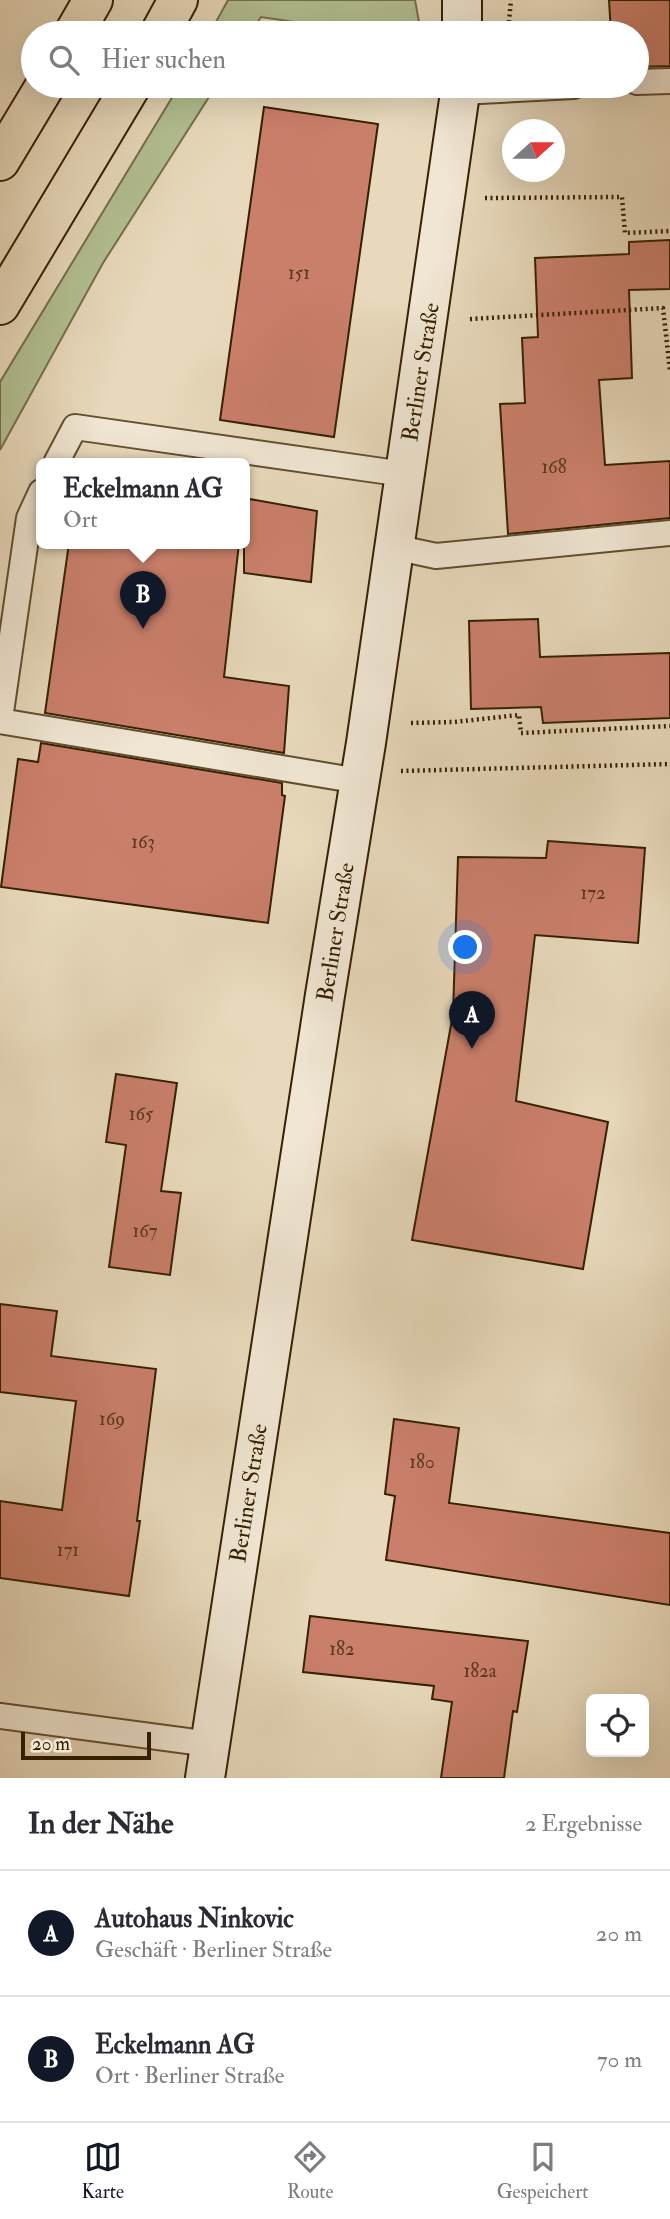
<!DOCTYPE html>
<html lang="de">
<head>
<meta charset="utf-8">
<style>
  body { margin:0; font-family:"IM FELL Double Pica",serif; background:#f7f7f7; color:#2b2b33 }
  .controls { position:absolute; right:21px; bottom:21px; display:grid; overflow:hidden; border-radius:10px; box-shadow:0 7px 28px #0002 }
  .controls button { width:63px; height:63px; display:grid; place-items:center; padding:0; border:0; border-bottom:2px solid #e1e1e2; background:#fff; color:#2b2b33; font:35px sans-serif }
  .compass { position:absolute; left:502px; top:119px; width:63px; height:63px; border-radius:50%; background:#fff; box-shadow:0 7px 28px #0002; rotate:69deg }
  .scale { position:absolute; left:21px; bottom:18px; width:130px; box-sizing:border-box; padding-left:7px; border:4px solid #352000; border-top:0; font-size:19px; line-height:24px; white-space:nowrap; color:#352000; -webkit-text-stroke:5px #f0e6d3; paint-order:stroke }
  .you { position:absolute; left:466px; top:948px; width:24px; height:24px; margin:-18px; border:5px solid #fff; border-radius:50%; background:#1a73e8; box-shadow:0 0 0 10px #1a73e833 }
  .badge { display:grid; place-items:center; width:46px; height:46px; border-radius:50%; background:#111827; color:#fff; font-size:23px; font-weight:700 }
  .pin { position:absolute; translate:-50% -58px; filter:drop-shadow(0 2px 4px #0008) }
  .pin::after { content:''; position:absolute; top:37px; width:24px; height:21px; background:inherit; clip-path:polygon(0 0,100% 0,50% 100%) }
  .popup { position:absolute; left:36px; top:458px; width:214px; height:91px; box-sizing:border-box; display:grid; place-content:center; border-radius:10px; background:#fff; filter:drop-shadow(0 2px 5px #0005); font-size:23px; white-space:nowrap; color:#7c7c81 }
  .popup b { font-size:26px; color:#2b2b33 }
  .popup::after { content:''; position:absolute; left:50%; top:100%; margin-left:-14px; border:14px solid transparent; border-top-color:#fff }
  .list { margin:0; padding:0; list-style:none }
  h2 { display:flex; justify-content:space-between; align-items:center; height:91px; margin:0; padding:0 28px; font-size:30px }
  h2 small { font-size:23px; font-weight:400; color:#7c7c81 }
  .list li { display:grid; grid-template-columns:46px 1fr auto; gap:21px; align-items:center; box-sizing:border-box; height:126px; padding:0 28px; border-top:2px solid #e1e1e2 }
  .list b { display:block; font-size:26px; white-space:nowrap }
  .list p { margin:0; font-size:23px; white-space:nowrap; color:#7c7c81 }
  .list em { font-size:23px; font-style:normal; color:#7c7c81 }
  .icon { flex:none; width:38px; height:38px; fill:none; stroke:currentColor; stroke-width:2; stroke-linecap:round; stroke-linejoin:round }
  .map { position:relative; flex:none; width:670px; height:1778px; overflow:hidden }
  .search { position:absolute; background:#fff; box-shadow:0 7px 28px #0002; left:21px; right:21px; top:21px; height:77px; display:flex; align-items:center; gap:18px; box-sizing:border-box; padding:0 24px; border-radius:38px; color:#7c7c81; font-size:26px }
  .sheet { height:343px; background:#fff }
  nav { display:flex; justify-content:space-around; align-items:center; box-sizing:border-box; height:98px; border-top:2px solid #e1e1e2; background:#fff; font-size:19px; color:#7c7c81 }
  nav a { display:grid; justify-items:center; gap:4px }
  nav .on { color:#111827 }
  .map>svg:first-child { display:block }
  .green { fill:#b3c093; stroke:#74704a; stroke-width:2 }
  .building { fill:#ca7f6b; stroke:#352000; stroke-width:2 }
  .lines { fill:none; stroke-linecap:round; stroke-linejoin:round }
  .lane-casing { stroke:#624e2f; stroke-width:28 }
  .secondary-casing { stroke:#352000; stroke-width:42 }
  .highway-casing { stroke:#352000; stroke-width:42 }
  .path { stroke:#352000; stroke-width:4.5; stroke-dasharray:2 3.5; stroke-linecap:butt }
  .lane { stroke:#f0e6d3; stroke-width:24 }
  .secondary { stroke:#f0e6d3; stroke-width:38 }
  .highway { stroke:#e8d9bc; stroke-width:38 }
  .labels { text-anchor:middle; stroke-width:5; stroke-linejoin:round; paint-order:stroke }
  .number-label { font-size:19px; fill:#5a381b }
  .street-label { font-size:23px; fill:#352000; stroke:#f0e6d3 }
</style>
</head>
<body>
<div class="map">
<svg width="670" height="1778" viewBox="0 0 670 1778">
  <rect width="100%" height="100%" fill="#e8d9bc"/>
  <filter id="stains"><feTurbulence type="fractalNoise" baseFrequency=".00286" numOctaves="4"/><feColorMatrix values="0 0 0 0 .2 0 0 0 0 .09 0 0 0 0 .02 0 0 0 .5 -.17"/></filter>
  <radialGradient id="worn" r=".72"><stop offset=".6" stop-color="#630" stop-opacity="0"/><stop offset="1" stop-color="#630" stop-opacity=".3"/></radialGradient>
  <g class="green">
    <polygon points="228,0 415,0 421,33 370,33 261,17 250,33 210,33"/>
    <polygon points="179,86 216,86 103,263 0,450 0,382"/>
  </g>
  <g class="building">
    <polygon points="609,0 670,0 670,66 637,67 637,33 611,33"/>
    <polygon points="264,107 378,124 334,437 220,420"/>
    <polygon points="670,240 670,289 629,290 632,378 599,380 605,465 670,461 670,518 508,534 500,404 525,403 522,338 538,337 535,258 629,254 629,242"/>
    <polygon points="244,498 317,511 311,582 244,573"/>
    <polygon points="69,543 239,543 224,677 289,686 284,753 45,713"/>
    <polygon points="538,619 540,657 670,653 670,718 543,723 541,707 471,709 469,621"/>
    <polygon points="41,743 282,783 282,795 285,796 268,923 1,887 18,759 38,762"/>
    <polygon points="548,841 645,848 638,943 535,935 516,1101 608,1122 583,1269 412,1240 453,1014 458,857 546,858"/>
    <polygon points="116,1074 177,1083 161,1191 181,1193 170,1275 109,1267 126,1145 106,1142"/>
    <polygon points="0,1304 57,1311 51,1356 156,1369 137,1521 140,1521 129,1596 0,1578 0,1501 62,1510 76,1401 0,1392"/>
    <polygon points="394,1419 459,1428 449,1503 670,1533 670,1605 386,1560 395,1496 385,1494"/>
    <polygon points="310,1616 528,1641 517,1712 513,1711 504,1778 441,1778 452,1702 432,1699 434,1686 303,1672"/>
  </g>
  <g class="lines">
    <defs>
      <g id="lane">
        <polyline points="637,82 670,81"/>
        <polyline points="460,92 574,86"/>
        <polyline points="56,463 75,427 404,474"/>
        <polyline points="394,547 436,556 670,533"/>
        <polyline points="0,719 29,518 41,492"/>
        <polyline points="0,721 359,781"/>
        <polyline points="0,1716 210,1744"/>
      </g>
      <g id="secondary">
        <polyline points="462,0 462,33"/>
        <polyline points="205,1778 325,995 366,743 461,86"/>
      </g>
      <g id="highway">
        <polyline points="74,33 93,0"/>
        <polyline points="160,33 178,0"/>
        <polyline points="0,161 45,86"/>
        <polyline points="0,305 131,86"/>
      </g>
    </defs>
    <use href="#lane" class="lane-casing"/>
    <use href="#secondary" class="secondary-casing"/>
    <use href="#highway" class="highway-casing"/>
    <g class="path">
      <polyline points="508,33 511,0"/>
      <polyline points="485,198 622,197 625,233 670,231"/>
      <polyline points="470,319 663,308 670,371"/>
      <polyline points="411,723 454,722 519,715 521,733 670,726"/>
      <polyline points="401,771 670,764"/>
    </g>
    <use href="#lane" class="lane"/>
    <use href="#secondary" class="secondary"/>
    <use href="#highway" class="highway"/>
  </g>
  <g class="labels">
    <g class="number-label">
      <text x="299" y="279">151</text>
      <text x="554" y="473">168</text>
      <text x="143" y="848">163</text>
      <text x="593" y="899">172</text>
      <text x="141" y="1120">165</text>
      <text x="145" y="1237">167</text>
      <text x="112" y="1425">169</text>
      <text x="422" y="1468">180</text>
      <text x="68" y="1556">171</text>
      <text x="342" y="1655">182</text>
      <text x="480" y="1677">182a</text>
    </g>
    <g class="street-label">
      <text transform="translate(420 372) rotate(-81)" y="8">Berliner Straße</text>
      <text transform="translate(335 932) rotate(-81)" y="8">Berliner Straße</text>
      <text transform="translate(248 1493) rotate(-81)" y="8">Berliner Straße</text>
    </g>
  </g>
  <rect width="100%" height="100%" filter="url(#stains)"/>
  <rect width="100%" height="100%" fill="url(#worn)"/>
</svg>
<div class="controls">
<button><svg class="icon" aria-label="locate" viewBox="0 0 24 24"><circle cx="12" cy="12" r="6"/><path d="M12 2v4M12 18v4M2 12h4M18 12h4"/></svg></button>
</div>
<svg class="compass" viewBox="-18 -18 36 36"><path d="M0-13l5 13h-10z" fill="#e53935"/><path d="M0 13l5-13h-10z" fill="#7c7c81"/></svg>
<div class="scale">20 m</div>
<div class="you"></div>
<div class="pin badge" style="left:472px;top:1049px">A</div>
<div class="pin badge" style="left:143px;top:629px">B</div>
<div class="popup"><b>Eckelmann AG</b>Ort</div>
<div class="search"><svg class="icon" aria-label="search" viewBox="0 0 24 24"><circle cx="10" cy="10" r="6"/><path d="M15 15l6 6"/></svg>Hier suchen</div>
</div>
<section class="sheet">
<h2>In der Nähe<small>2 Ergebnisse</small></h2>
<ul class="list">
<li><span class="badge">A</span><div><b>Autohaus Ninkovic</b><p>Geschäft · Berliner Straße</p></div><em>20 m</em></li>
<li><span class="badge">B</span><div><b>Eckelmann AG</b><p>Ort · Berliner Straße</p></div><em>70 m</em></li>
</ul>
</section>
<nav>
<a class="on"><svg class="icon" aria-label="map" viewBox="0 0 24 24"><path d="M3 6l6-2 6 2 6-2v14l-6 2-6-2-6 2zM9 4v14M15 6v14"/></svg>Karte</a>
<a><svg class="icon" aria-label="directions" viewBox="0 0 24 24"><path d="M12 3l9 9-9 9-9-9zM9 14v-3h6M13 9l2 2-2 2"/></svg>Route</a>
<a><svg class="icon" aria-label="saved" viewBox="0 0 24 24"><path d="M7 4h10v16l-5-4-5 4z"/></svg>Gespeichert</a>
</nav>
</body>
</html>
